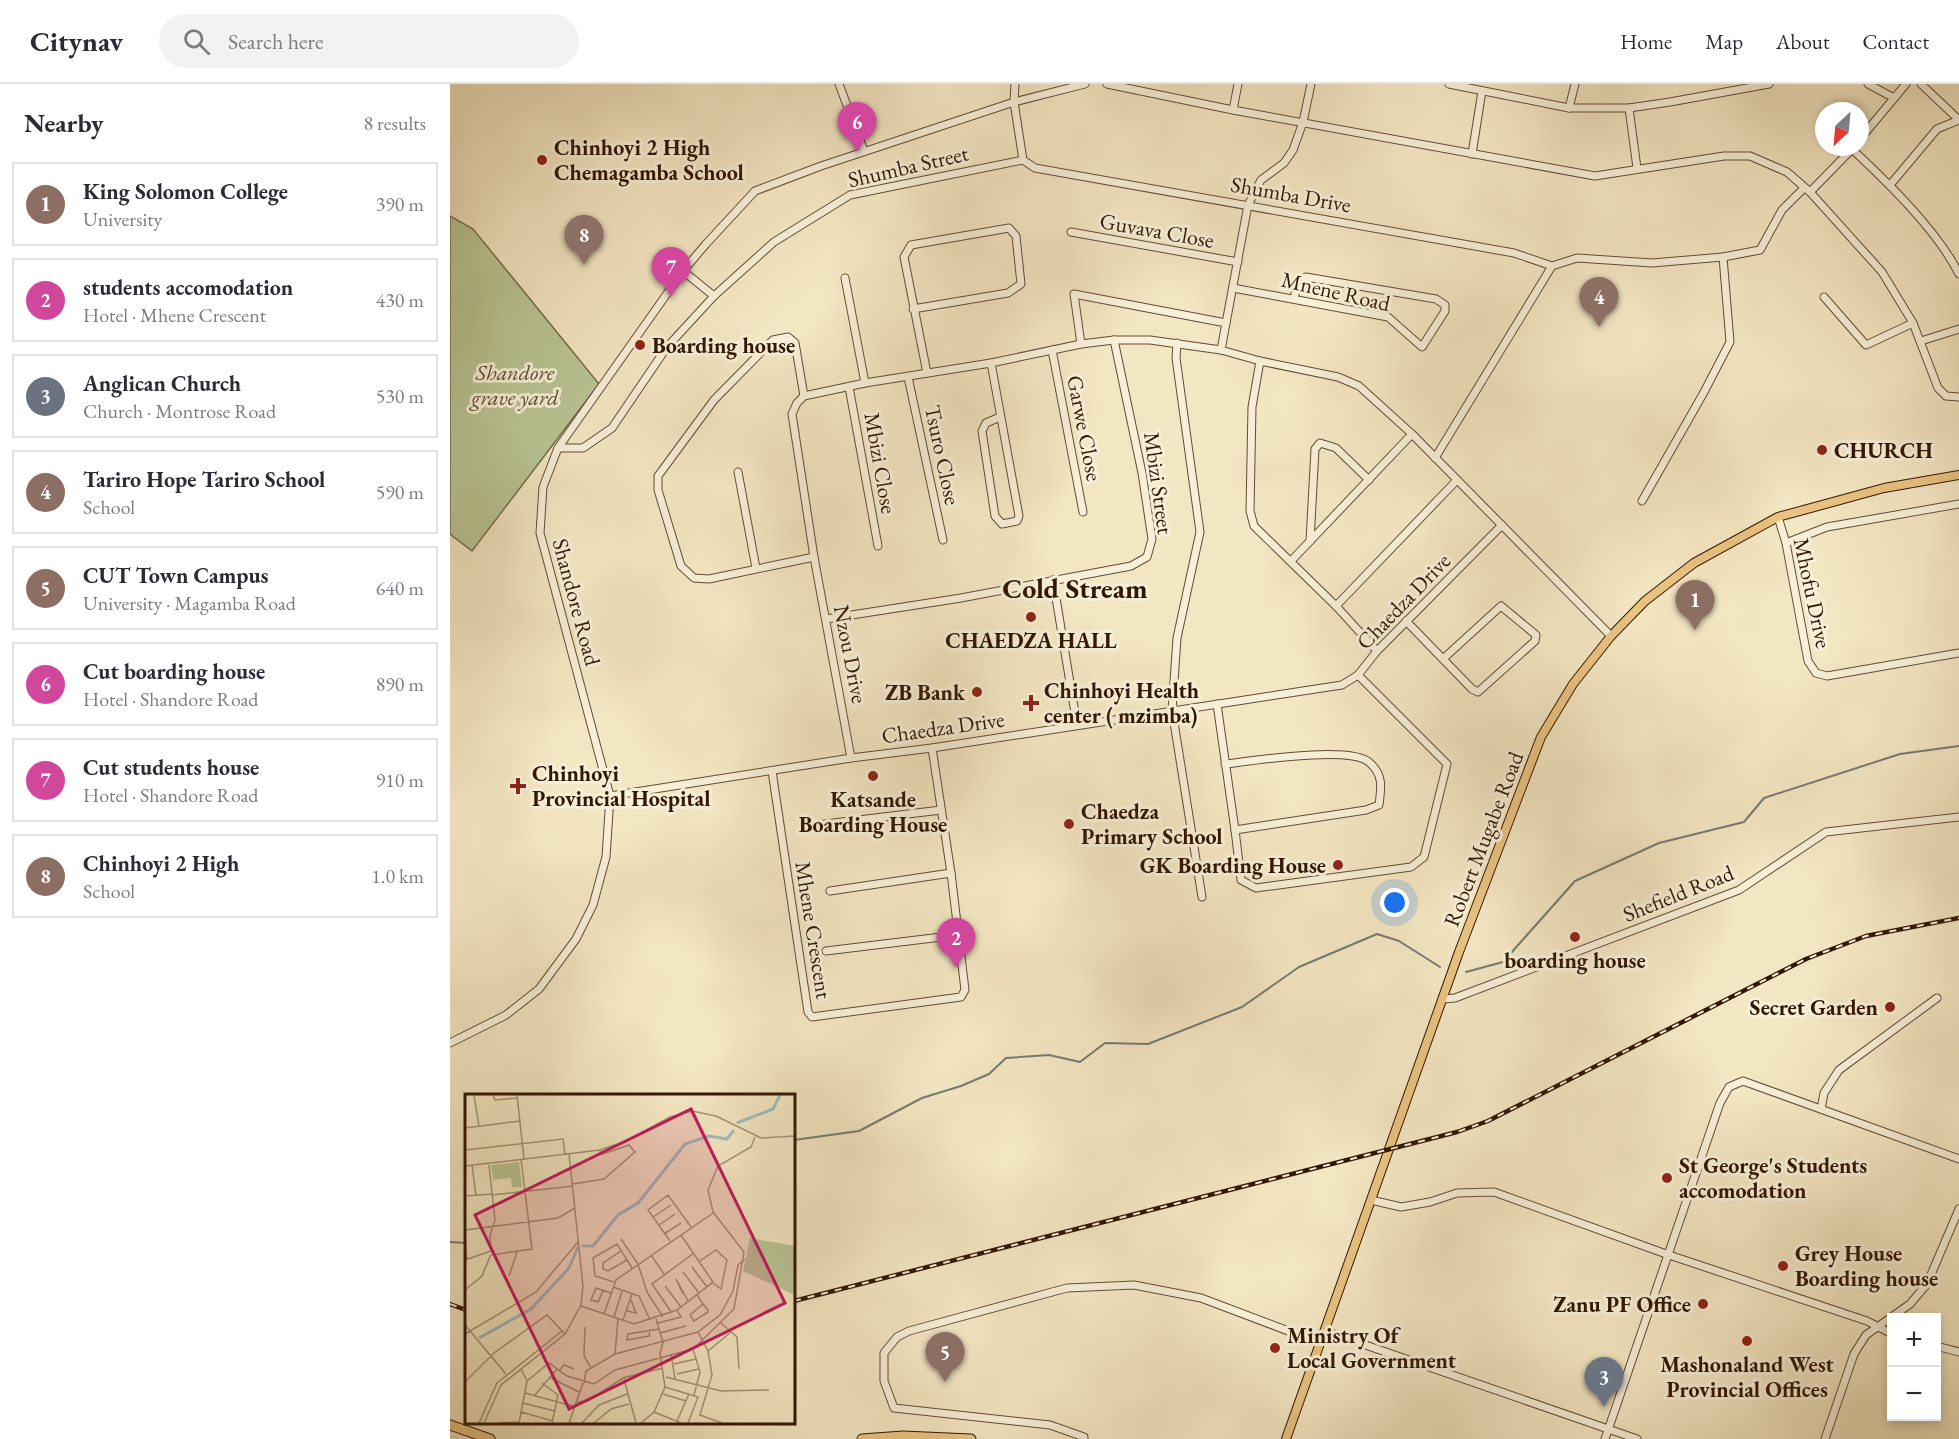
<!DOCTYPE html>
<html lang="en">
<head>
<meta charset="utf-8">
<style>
  body { margin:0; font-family:"EB Garamond",serif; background:#f2f2f3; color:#2b2b33 }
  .controls { position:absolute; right:18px; bottom:18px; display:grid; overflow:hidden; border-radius:0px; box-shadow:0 3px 9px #0003 }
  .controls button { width:54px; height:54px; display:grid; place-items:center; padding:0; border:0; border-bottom:2px solid #e1e1e2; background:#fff; color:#2b2b33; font:30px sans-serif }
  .compass { position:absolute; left:1365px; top:18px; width:54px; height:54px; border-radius:50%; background:#fff; box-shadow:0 3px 9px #0003; rotate:206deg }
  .you { position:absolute; left:945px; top:819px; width:21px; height:21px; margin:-15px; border:4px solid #fff; border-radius:50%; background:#1a73e8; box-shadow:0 0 0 9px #1a73e833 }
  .badge { display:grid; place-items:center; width:39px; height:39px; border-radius:50%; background:#0b8043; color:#fff; font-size:20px; font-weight:700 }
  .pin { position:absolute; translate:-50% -50px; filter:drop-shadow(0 2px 3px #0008) }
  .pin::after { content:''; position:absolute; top:32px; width:21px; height:18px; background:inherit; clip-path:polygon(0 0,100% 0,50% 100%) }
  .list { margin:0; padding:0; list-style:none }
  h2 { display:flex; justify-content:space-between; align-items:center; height:78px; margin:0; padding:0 24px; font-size:26px }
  h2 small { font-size:20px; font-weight:400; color:#7c7c81 }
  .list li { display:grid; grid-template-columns:39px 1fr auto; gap:18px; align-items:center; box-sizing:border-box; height:84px; margin:0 12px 12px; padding:0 12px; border:2px solid #e1e1e2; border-radius:0px }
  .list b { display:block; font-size:22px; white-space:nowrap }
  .list p { margin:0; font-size:20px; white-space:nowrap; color:#7c7c81 }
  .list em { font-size:20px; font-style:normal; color:#7c7c81 }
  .icon { flex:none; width:33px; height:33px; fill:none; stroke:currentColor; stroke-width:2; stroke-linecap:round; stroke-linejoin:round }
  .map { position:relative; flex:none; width:1509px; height:1355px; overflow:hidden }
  header { display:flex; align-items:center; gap:36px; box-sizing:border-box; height:84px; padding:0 30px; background:#fff; border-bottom:2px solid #e1e1e2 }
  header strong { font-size:28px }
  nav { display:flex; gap:33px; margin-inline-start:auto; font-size:21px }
  .search { width:420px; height:54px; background:#f2f2f3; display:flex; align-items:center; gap:15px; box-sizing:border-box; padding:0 21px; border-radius:33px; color:#7c7c81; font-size:22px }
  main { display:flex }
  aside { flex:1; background:#fff }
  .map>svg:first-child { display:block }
  .green { fill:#b9c594; stroke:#756e4c; stroke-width:1.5 }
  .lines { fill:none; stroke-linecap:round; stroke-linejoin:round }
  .stream { stroke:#747b73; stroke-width:2 }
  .minor-casing { stroke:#624b34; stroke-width:9 }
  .major-casing { stroke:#311705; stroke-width:10 }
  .highway-casing { stroke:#311705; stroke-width:11 }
  .minor { stroke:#f7efd7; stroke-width:7 }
  .major { stroke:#eac381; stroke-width:8 }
  .highway { stroke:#eac381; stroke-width:9 }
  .rail-casing { stroke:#311705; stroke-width:4.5 }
  .rail { stroke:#f7efd7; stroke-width:2; stroke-dasharray:7; stroke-linecap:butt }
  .poi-dot { fill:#8f2418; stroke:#f7efd7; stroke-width:2 }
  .labels { text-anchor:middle; stroke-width:6; stroke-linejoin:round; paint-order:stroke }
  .poi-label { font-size:22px; font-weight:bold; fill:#311705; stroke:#f7efd7; text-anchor:start }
  .street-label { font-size:22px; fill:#311705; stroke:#f7efd7 }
  .park-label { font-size:22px; font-style:italic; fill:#5a4b30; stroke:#f7efd7 }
  .district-label { font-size:28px; font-weight:bold; fill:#311705; stroke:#f7efd7 }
  .inset-river { fill:none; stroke:#a0bdbd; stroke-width:3 }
  .inset-road { fill:none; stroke:#a59376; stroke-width:1.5 }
  .view { fill:#c2185b; fill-opacity:0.15; stroke:#c2185b; stroke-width:3 }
  .inset-edge { fill:none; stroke:#311705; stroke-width:3 }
</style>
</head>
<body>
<header>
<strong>Citynav</strong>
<div class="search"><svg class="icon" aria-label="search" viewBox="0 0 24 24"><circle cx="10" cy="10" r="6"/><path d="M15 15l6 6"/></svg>Search here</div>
<nav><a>Home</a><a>Map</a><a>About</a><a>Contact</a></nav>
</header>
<main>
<aside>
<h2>Nearby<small>8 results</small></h2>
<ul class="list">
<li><span class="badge" style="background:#8d6e63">1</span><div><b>King Solomon College</b><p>University</p></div><em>390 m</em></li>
<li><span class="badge" style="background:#d1479c">2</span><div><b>students accomodation</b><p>Hotel · Mhene Crescent</p></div><em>430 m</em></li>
<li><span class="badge" style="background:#6b7280">3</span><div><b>Anglican Church</b><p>Church · Montrose Road</p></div><em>530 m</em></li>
<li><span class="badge" style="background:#8d6e63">4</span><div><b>Tariro Hope Tariro School</b><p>School</p></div><em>590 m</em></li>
<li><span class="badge" style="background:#8d6e63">5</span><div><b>CUT Town Campus</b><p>University · Magamba Road</p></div><em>640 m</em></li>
<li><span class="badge" style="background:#d1479c">6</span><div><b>Cut boarding house</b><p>Hotel · Shandore Road</p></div><em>890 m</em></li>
<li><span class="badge" style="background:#d1479c">7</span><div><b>Cut students house</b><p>Hotel · Shandore Road</p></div><em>910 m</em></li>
<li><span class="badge" style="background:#8d6e63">8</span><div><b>Chinhoyi 2 High</b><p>School</p></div><em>1.0 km</em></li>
</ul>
</aside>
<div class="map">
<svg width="1509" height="1355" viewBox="0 0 1509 1355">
  <rect width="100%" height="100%" fill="#f3e6c2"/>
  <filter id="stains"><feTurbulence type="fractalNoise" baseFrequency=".00333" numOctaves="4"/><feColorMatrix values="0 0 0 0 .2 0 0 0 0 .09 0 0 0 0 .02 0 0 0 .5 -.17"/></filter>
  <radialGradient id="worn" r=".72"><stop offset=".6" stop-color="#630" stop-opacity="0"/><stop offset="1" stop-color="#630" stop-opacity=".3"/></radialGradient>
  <polygon class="green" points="0,132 23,145 149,300 22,467 0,450"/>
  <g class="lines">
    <g class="stream">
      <polyline points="1016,888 1053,878 1125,797 1209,759 1294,738 1314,714 1450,670 1509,662"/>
      <polyline points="344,1056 409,1047 472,1014 511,1002 539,990 556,974 599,971 630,978 655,959 698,960 792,923 849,883 927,850 949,857 990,883"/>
      <polyline points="0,1158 16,1159"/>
    </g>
    <defs>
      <g id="minor">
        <polyline points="389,0 414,67"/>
        <polyline points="657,0 783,26 1145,92 1274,72 1300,72 1337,88 1360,108 1432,188 1463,239 1488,304 1496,312 1509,313"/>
        <polyline points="999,0 1119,24 1179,24 1220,18 1319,0"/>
        <polyline points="1418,0 1444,14"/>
        <polyline points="1119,24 1125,0"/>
        <polyline points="1179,24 1187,84"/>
        <polyline points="783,26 788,0"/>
        <polyline points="1410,55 1456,0"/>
        <path d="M1402 65C1438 99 1487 146 1509 190"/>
        <polyline points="1022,70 1032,7"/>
        <polyline points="573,76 585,84 1064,169 1102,182"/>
        <polyline points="1440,101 1487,45 1509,36 1471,0"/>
        <polyline points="1360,108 1404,63"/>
        <polyline points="621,148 788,178"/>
        <polyline points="233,187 264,212"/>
        <polyline points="395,194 415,299"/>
        <polyline points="783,204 938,233 972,263 995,227 995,221 986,215 856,193 848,196 844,215"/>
        <polyline points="1374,213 1416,261 1463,239"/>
        <polyline points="463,225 558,209 571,200 566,152 559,144 461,161 454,173 477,289"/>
        <polyline points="1471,257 1509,245"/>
        <polyline points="727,259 726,274 750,448 727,554 722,626 752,813"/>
        <polyline points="631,260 624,210 776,239"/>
        <polyline points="602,266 633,428"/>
        <polyline points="771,266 798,121 811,96 834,79 843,66 853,38 861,0"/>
        <polyline points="810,277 802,323 800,427 804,442 886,522 927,567"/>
        <polyline points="541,279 569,432 567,437 552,440 545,432 532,347 536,339 550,333"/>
        <polyline points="458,293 493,456"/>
        <polyline points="399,303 428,462"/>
        <polyline points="354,312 345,259 338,253 323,256 264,316 208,392 208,406 231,482 244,494 259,495 364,473"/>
        <polyline points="108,364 133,364 162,344 217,263 264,212 324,158 400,111 573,76 564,18 565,0"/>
        <polyline points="985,374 1102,182 1127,174 1202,179 1273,173 1310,166 1332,126 1354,104"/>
        <polyline points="288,388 306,484"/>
        <polyline points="1192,417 1253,310 1280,258 1273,173"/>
        <polyline points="1328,433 1336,459 1358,577 1366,589 1377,592 1509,569"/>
        <polyline points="860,457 865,365 870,359 886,364 919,396"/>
        <polyline points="1336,459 1377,443 1509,420"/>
        <polyline points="841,477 962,350"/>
        <polyline points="603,496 627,641"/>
        <polyline points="886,522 1007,396"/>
        <polyline points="376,535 511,514 681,482 697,473 702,455 692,389 664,256"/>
        <polyline points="956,537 1022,605 1028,608 1085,557 1086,551 1051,522 994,574"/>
        <polyline points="767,620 785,746 791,796 806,804 961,783 974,773 997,680 908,591"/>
        <polyline points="401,674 364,473 342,330 347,319 354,312 415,299 541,279 631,260 664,256 700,256 771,266 810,277 888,293 909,302 962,350 1161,552"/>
        <path d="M775 680C802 677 902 661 920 679 934 692 931 704 929 721L916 726 785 746"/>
        <polyline points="322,687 358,928 362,933 511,913 515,906 501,789 482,664"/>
        <polyline points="160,712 401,674 482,664 892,601 908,591 927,567 1052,441"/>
        <polyline points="367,741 491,726"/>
        <polyline points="380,807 501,789"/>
        <polyline points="376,867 508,851"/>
        <polyline points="992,915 1005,914 1289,806 1376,748 1509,733"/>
        <polyline points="0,959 56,931 89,905 126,855 143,821 156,773 160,712 90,449 93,403 108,364 233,187 256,160 305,107 371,82 564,18 635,0"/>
        <polyline points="1371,1025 1374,1009 1389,986 1487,914"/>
        <polyline points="921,1116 951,1123 980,1118 1007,1109 1044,1108 1219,1171 1417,1237 1442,1250"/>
        <polyline points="875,1247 1187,1355"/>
        <polyline points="1486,1262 1509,1268"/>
        <polyline points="634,1355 634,1353 600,1341 444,1324 434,1297 434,1269 447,1253 459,1247 617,1204 684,1201 751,1214 870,1259"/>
        <polyline points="1155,1355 1270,1019 1279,1003 1293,997 1509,1075"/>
        <polyline points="1375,1355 1404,1270 1416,1251 1460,1220 1477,1200 1509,1125"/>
      </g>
      <polyline id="major" points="836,1355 1009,868 1091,653 1123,600 1161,552 1195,517 1244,479 1328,433 1434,404 1509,391"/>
      <g id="highway">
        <polyline points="0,1341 40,1355"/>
        <polyline points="412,1355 453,1352 521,1355"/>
      </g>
    </defs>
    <use href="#minor" class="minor-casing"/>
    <use href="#major" class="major-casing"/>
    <use href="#highway" class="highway-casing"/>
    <use href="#minor" class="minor"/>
    <use href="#major" class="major"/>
    <use href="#highway" class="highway"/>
    <defs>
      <g id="rail">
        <polyline points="344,1217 1007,1048 1038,1037 1356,875 1416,852 1509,834"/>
        <polyline points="0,1220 16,1226"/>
      </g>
    </defs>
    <use href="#rail" class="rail-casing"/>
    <use href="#rail" class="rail"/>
  </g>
  <g class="poi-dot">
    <circle cx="92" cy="76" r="6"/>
    <circle cx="190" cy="261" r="6"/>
    <circle cx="1372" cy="366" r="6"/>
    <circle cx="581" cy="533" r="6"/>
    <circle cx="527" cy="608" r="6"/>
    <path d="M578 610h6v6h6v6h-6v6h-6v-6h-6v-6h6z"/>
    <circle cx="423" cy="692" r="6"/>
    <path d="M65 693h6v6h6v6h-6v6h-6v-6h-6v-6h6z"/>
    <circle cx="619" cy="740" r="6"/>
    <circle cx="888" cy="781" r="6"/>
    <circle cx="1125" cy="853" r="6"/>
    <circle cx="1440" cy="923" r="6"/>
    <circle cx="1217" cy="1094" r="6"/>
    <circle cx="1333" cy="1182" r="6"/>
    <circle cx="1253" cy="1220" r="6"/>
    <circle cx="1297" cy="1257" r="6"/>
    <circle cx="825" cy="1264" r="6"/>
  </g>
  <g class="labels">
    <g class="poi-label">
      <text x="104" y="71">Chinhoyi 2 High<tspan x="104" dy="25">Chemagamba School</tspan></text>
      <text x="202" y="269">Boarding house</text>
      <text x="1384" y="374">CHURCH</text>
      <text x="581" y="564" text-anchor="middle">CHAEDZA HALL</text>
      <text x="594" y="614">Chinhoyi Health<tspan x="594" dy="25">center ( mzimba)</tspan></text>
      <text x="515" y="616" text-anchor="end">ZB Bank</text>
      <text x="82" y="697">Chinhoyi<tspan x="82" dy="25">Provincial Hospital</tspan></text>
      <text x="423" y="723" text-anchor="middle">Katsande<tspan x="423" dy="25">Boarding House</tspan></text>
      <text x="631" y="735">Chaedza<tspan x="631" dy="25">Primary School</tspan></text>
      <text x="876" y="789" text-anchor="end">GK Boarding House</text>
      <text x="1125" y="884" text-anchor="middle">boarding house</text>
      <text x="1428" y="931" text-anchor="end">Secret Garden</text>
      <text x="1229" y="1089">St George's Students<tspan x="1229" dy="25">accomodation</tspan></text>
      <text x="1345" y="1177">Grey House<tspan x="1345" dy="25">Boarding house</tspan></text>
      <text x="1241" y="1228" text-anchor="end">Zanu PF Office</text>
      <text x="837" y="1259">Ministry Of<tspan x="837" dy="25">Local Government</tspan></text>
      <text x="1297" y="1288" text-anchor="middle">Mashonaland West<tspan x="1297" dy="25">Provincial Offices</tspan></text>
    </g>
    <g class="street-label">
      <text transform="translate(458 82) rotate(-13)" y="8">Shumba Street</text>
      <text transform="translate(841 110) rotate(10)" y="8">Shumba Drive</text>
      <text transform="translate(707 146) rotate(10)" y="8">Guvava Close</text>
      <text transform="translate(886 207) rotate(13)" y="8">Mnene Road</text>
      <text transform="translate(635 344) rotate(79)" y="8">Garwe Close</text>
      <text transform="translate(493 371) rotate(78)" y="8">Tsuro Close</text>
      <text transform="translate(431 379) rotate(80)" y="8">Mbizi Close</text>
      <text transform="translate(709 399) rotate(82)" y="8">Mbizi Street</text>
      <text transform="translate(1363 509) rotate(78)" y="8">Mhofu Drive</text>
      <text transform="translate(953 517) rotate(-46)" y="8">Chaedza Drive</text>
      <text transform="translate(127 518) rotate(75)" y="8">Shandore Road</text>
      <text transform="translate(401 570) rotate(79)" y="8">Nzou Drive</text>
      <text transform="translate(493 643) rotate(-8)" y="8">Chaedza Drive</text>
      <text transform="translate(1033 755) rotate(-69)" y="8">Robert Mugabe Road</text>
      <text transform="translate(1228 809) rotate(-22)" y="8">Shefield Road</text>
      <text transform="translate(364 846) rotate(81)" y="8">Mhene Crescent</text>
    </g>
    <g class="park-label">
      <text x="65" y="296">Shandore<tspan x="65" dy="25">grave yard</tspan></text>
    </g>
    <g class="district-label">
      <text x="625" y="514">Cold Stream</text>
    </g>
  </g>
  <g transform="translate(15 1010)">
    <rect width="330" height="330" fill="#f3e6c2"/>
    <path d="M54 68 57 93H47L46 84 28 86 26 71ZM285 144 330 152V201L278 177Z" fill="#b9c594"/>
    <path class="inset-river" d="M272 29 308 15 315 1M117 152H128L153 121 173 109 220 50 244 42 262 45 269 36M14 244 66 215 104 174 113 153"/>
    <path class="inset-road" d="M9 1 14 32M28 1 30 6 53 4M52 1 59 65M0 34 55 27M0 56 98 45 100 61M7 71 11 102M0 72 135 56 161 47 205 23 227 17 251 22 296 44 330 42M108 90 139 85 170 58 164 51 141 59 135 60V56M27 101 108 92M0 102 27 100M188 123 206 111M194 131 210 120M0 136 93 124 110 114M199 140 216 129M156 145 173 170 182 198 198 223M0 146 2 165M205 147 183 116 203 101 226 133M156 157 138 169V175L143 177 162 166M27 161 67 155 56 65M186 161 199 180M0 166 26 157 25 141 30 126 24 71M235 167 251 156 262 166 256 195 248 189M227 173 242 193M218 178 234 199M44 182 52 158M149 188 130 182 128 164 152 150 167 174M200 192 216 213M148 193 174 202 185 226M0 196 17 182 26 160M138 197 133 208 126 206 131 194 146 199M218 200 211 185 223 207M232 201 238 210 243 216V218L229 227 225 221 238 210M116 212 169 230 212 216 248 188 216 141M162 217 171 219 166 206M207 219 187 190 229 159M139 220 151 186 248 119M149 223 157 197M158 226 167 200M193 229 216 223 212 216M256 229 272 243 274 275M0 231 41 280M120 233 119 262 126 274M185 238 184 242 162 246 163 240 194 235M195 239 221 232M0 240 71 198 113 148M228 255 235 278 229 301M243 257 266 238M150 260 233 238M206 260 210 285M209 270 231 265M94 277 99 271 109 275M212 280 234 275M84 283 114 298M201 283 256 297 304 296M159 285 171 329M62 287 84 269 102 282 129 290 150 276 228 255 269 215 279 158 248 118 243 96 253 72 286 53 290 43M0 288 29 259 82 221 100 240M77 289 93 301 87 329M119 289 121 277 150 260 153 225M200 293 233 303 223 329M60 299 111 313M198 300 221 307M70 301 92 275M113 308 123 307 158 284 198 274M58 309 90 317M56 318 88 327M189 318 216 329M212 327 224 300M14 329 32 289 97 237M19 329 36 291 100 240 116 211 118 192 104 60M33 329 54 328M54 329 62 287 56 275M104 329 118 289M117 329 134 311 162 300M129 329 146 315 164 310M176 329 189 318 200 293 195 259 198 248 191 225M257 329 235 321 247 281 243 257 233 238 255 221 268 197 273 171 280 165"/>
    <path class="view" d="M226 15 320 209 104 315 10 121Z"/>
    <rect width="330" height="330" class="inset-edge"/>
  </g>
  <rect width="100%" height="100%" filter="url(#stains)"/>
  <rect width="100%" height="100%" fill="url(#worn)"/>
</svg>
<div class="controls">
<button>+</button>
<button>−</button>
</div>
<svg class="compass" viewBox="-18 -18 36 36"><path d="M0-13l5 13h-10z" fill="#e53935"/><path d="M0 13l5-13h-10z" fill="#7c7c81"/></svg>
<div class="you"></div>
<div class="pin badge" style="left:1245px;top:546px;background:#8d6e63">1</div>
<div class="pin badge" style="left:506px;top:884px;background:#d1479c">2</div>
<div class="pin badge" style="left:1154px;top:1323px;background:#6b7280">3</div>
<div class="pin badge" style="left:1149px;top:243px;background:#8d6e63">4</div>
<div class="pin badge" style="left:495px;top:1298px;background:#8d6e63">5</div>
<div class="pin badge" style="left:407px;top:68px;background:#d1479c">6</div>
<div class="pin badge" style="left:221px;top:213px;background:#d1479c">7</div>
<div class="pin badge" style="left:134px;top:181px;background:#8d6e63">8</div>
</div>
</main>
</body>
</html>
